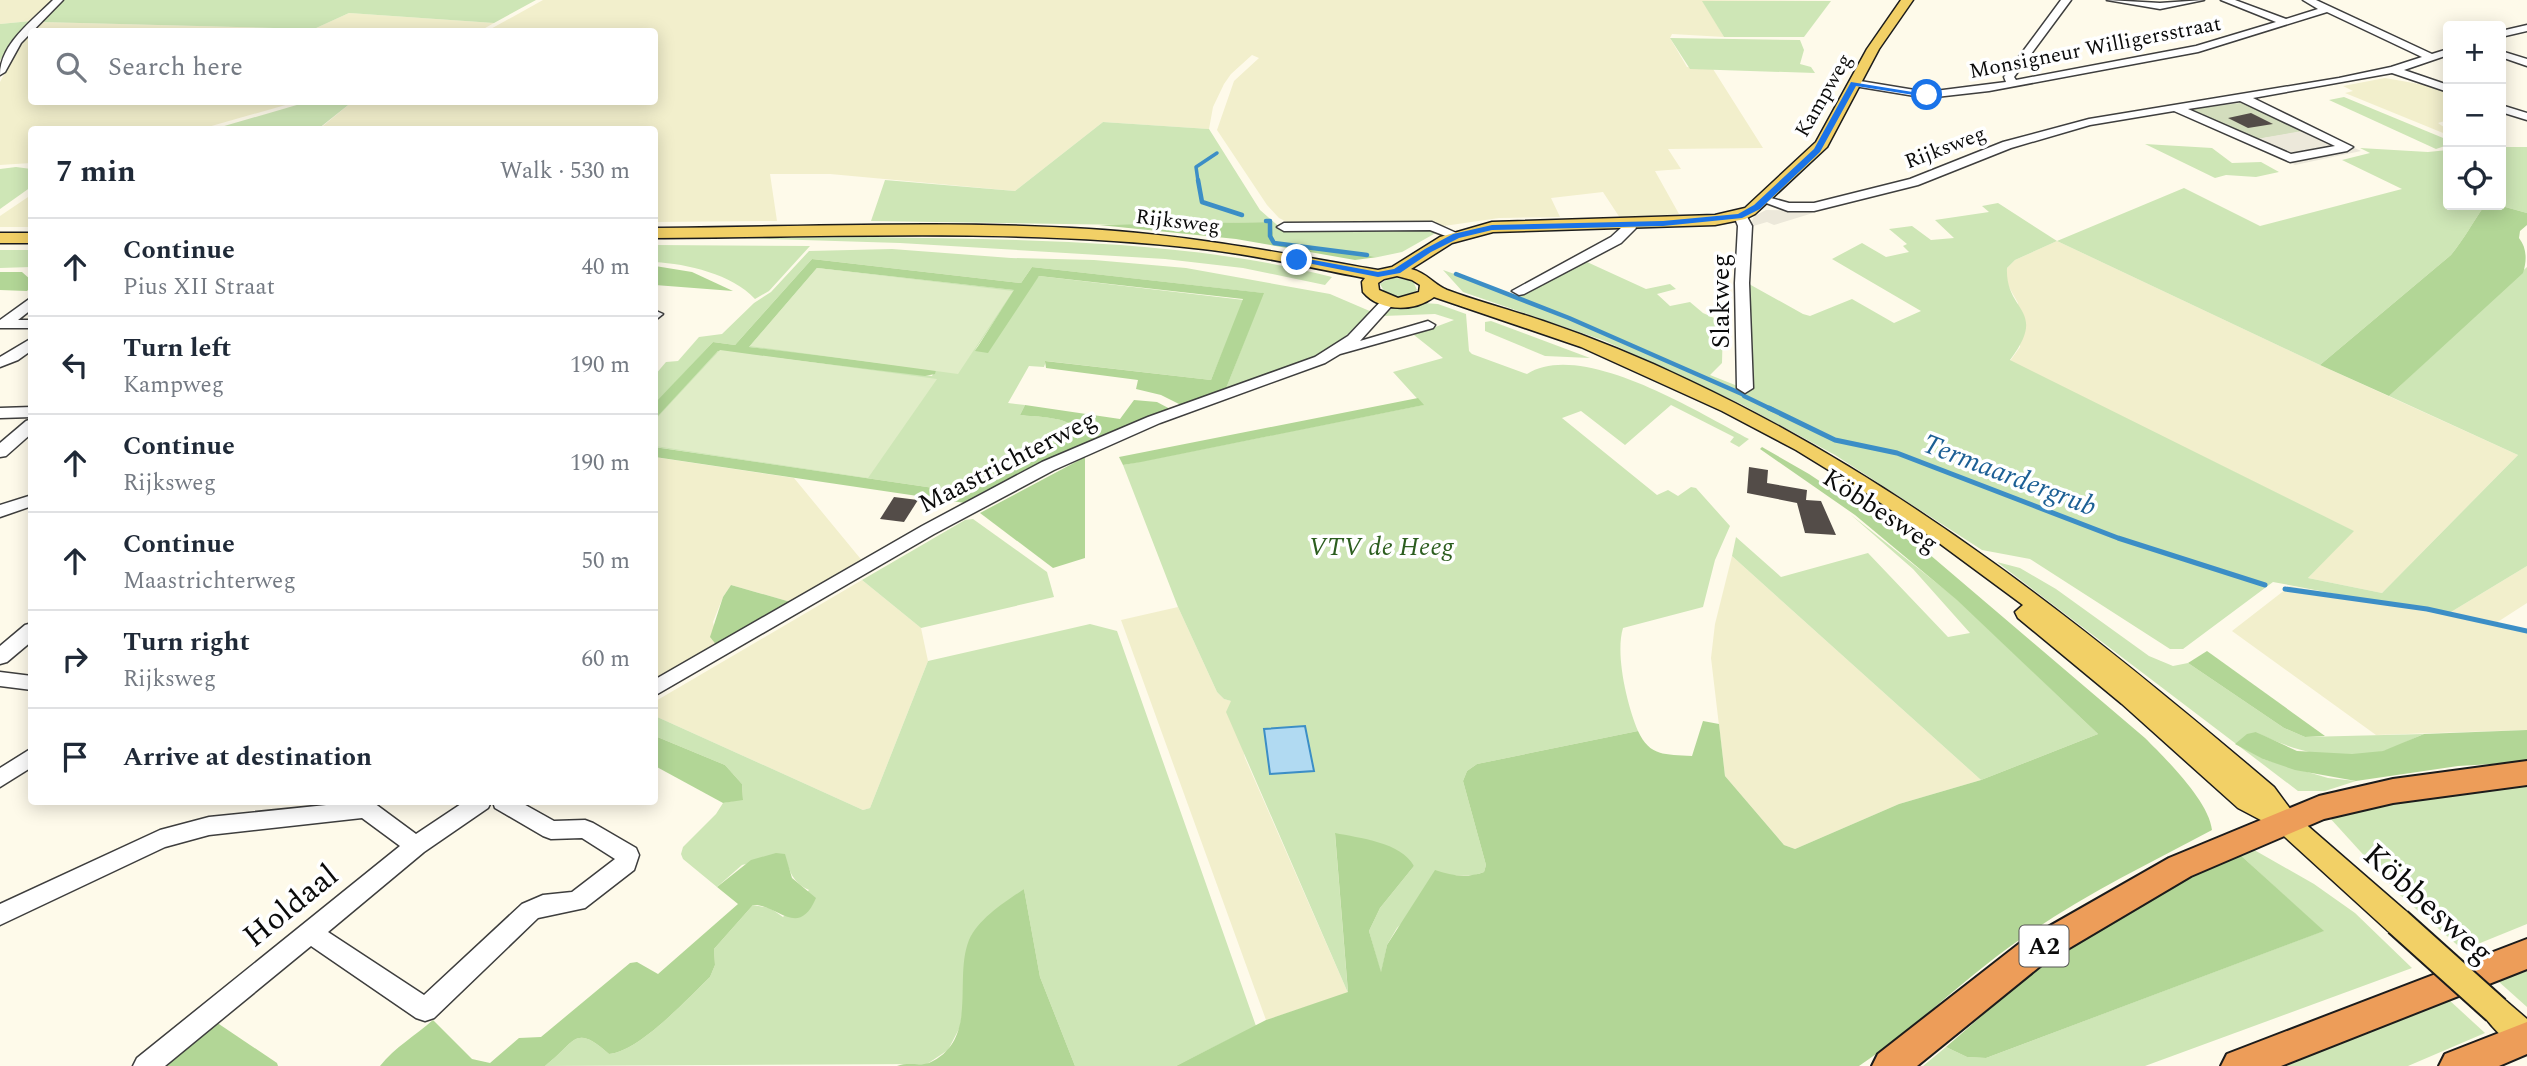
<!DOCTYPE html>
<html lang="en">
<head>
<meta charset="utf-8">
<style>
  body { margin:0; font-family:Spectral,serif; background:#f2f2f3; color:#1f2937 }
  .controls { position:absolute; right:21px; top:21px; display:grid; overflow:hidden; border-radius:7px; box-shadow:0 4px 18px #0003 }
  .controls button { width:63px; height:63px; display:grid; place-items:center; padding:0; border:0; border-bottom:2px solid #e0e1e3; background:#fff; color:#1f2937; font:35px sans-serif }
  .stop { position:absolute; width:21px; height:21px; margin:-16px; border:5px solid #1a73e8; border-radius:50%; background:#fff }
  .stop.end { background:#1a73e8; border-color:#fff; box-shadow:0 2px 7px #0008 }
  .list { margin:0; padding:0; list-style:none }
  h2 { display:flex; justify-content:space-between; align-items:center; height:91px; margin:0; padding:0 28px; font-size:30px }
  h2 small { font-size:23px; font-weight:400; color:#747a83 }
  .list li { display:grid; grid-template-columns:46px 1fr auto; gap:21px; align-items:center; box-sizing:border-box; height:98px; padding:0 28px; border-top:2px solid #e0e1e3 }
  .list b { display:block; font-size:26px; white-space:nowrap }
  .list p { margin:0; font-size:23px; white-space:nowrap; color:#747a83 }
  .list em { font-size:23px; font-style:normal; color:#747a83 }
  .icon { flex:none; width:38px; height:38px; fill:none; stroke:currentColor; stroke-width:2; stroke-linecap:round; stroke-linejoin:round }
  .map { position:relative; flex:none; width:2527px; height:1066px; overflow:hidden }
  .search { position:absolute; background:#fff; box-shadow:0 4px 18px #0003; left:28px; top:28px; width:630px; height:77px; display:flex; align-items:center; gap:18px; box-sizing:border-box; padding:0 24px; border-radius:7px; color:#747a83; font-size:26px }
  .panel { position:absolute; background:#fff; box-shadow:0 4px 18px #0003; left:28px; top:126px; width:630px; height:679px; border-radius:7px }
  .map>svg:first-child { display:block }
  .farmland { fill:#f2efcc }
  .green { fill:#cee6b6; fill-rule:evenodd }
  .forest { fill:#b2d696 }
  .cemetery { fill:#d3ddbd }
  .pitch { fill:#e0edc7 }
  .plaza { fill:#ece8da }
  .water { fill:#b1daf2; stroke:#3c8ec6; stroke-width:2 }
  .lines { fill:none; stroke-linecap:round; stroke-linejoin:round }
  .stream-far2 { stroke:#3c8ec6; stroke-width:3.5 }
  .stream-far1 { stroke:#3c8ec6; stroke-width:4.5 }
  .stream { stroke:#3c8ec6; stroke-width:5 }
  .building { fill:#534c48 }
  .minor-casing { stroke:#3e3e3e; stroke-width:3 }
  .major-casing { stroke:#1c1c1c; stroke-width:3 }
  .highway-casing { stroke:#1c1c1c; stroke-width:4 }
  .minor { fill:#fff; fill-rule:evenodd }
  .major { fill:#f2d066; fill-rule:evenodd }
  .highway { fill:#ed9d59; fill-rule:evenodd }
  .major-bridge-casing { stroke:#1c1c1c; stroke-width:31; stroke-linecap:butt }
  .major-bridge { stroke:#f2d066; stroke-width:27 }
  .route { fill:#1a73e8 }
  .labels { text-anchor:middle; stroke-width:7; stroke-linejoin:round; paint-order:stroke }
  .far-street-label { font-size:21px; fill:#0b0b0b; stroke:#fff }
  .shield { fill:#fff; stroke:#545454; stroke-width:2 }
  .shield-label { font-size:24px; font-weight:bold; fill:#0b0b0b }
  .street-label { font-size:26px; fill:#0b0b0b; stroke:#fff }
  .park-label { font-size:26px; font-style:italic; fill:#2c5e1f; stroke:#fff }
  .water-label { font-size:28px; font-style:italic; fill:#1c5f95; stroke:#fff }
  .near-street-label { font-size:32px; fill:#0b0b0b; stroke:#fff }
</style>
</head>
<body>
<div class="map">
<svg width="2527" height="1066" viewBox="0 0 2527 1066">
  <rect width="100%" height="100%" fill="#fefaea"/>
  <g class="farmland">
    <polygon points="0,0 54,0 31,21 0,24"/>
    <polygon points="543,0 1832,0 1703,1 1724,37 1672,34 1670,38 1687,67 1713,69 1763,148 1668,149 1681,169 1655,171 1679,214 1620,218 1603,192 1551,198 1560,217 1499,218 1444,226 1429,223 1291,224 1279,218 1267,205 1217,130 1234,81 1259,58 1252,55 1231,74 1224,84 1213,107 1209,129 1103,122 1015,191 830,174 770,174 777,221 655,222 654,130 318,130 352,102 654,102 654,32 487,31"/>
    <polygon points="349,13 494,23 478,32 32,32 32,102 296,102 201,129 32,130 31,163 0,165 0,82 19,46 25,38 41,22 314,29"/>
    <polygon points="2385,78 2425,85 2448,93 2448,120 2438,123 2448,130 2448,135 2345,93 2353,91 2343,86"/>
    <polygon points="31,195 31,227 0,227 0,216"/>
    <polygon points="2057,241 2320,365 2518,455 2382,593 2308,578 2353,531 2010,361 2020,347 2018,303 2006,282 2007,268 2015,260"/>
    <polygon points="654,457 794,478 864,563 794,603 731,585 723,597 713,622 718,647 655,684"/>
    <polygon points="1732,556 1981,780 1899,804 1795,849 1784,845 1725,776 1711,658 1715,624"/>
    <polygon points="2527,566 2527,603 2496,623 2527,629 2527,730 2376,735 2232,631 2290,586 2446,615"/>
    <polygon points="862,580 921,628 928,661 870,808 863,810 655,716 654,702"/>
    <polygon points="1178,607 1217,692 1224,699 1231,701 1245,758 1348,993 1266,1020 1121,620"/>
  </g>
  <g class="green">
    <polygon points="63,0 536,0 494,23 349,13 314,29 41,22"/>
    <polygon points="1702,1 1831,1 1804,37 1724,37"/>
    <polygon points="31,21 11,41 0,61 0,24"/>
    <polygon points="1670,38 1800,40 1804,50 1800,64 1811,67 1815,73 1690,69"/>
    <polygon points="2344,97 2448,140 2448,145 2436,149 2329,100"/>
    <polygon points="307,102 352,102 318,129 214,129"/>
    <polygon points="1103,122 1209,129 1260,210 1283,230 1441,230 1402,252 1378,257 1274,244 1272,222 1130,225 871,221 885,180 1015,191"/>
    <polygon points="2145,144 2212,148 2232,163 2261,162 2279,172 2256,177 2226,175 2215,178"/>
    <polygon points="2503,147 2527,147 2527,213 2498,205 2501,205 2501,149"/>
    <path d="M2360 148 2428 152 2448 150V205H2485C2473 222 2464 239 2451 255L2320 365 2057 241 2015 260 2007 268C2005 313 2049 308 2010 360L2354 531 2308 578 2382 593 2518 455 2389 396 2527 267V566L2446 615 2273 582 2183 649H2170L2030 559 1982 550 1835 455 1741 404 1605 341 1463 292 1443 270 1517 296 1587 262 1646 289 1670 284 1676 289 1657 294 1670 306 1690 302 1703 313 1723 322 1722 363 1710 375 1750 391 1749 284 1803 314 1810 316 1852 299 1894 323 1921 311 1832 259 1862 243 1886 257 1909 252 1903 246 1907 244 1889 229 1912 226 1931 240 1954 238 1935 220 1989 212 1982 206 1998 203 2057 241 2184 188 2260 226 2402 189 2342 160 2370 153Z"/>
    <polygon points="16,167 31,169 31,187 0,209 0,169"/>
    <path d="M872 237C1025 240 1183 239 1332 277L1325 285 1243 268 1165 259 900 243 737 238Z"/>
    <path d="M655 245 810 246 769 291 755 299C732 274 687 264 655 262Z"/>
    <polygon points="892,249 1011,258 1094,260 1186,268 1330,294 1372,312 1330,350 1302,363 1225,391 1263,293 1032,267 1021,283 812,259 735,345 713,342 655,404 655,375 666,362 678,361 699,337 722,334 754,303 771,292 809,251"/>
    <polygon points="0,250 31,250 31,267 0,268"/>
    <path d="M817 268 1015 290 975 350 1039 276 1244 300 1211 380 1046 361 1044 367 1029 366 1008 403 1025 405 1020 415C1036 417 1070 416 1077 431L961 492 655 447 654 419 718 351 932 376 934 372 749 347Z"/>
    <path d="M1391 277 1413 281 1417 290C1408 299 1396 298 1385 293L1380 284Z"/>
    <path d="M1424 303 1438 304 1466 314 1469 351 1472 354 1527 374C1581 339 1698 412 1749 439L1739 447 1730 442 1734 437 1671 405 1625 445 1581 411 1562 418 1657 495 1668 490 1678 496 1691 487 1696 488 1730 526 1715 560 1703 607 1623 628C1615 654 1627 705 1638 731L1477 764 1467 771 1463 781 1486 865 1484 872 1475 875H1450L1397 928 1387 945 1381 974 1369 931 1380 908 1414 866C1389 846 1366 839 1335 834L1348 993 1226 712 1231 701 1224 699 1217 692 1178 607 1123 465 1423 405 1393 372 1443 358 1414 335 1454 320 1435 314 1383 316 1395 306ZM1264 729 1314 771 1270 774Z"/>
    <polygon points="1491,321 1590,358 1545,356 1485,331 1485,322"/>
    <polygon points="1850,514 1958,600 2098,734 1981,780 1732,556 1736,537 1781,577 1868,553 1948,637 1970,633 1913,569"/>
    <polygon points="973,519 1047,572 1054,597 921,628 862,580 965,520"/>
    <path d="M1997 562 2020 568 2056 589 2149 656 2173 666 2188 663 2284 728 2305 737 2424 734C2411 739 2397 747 2384 751 2340 763 2294 752 2256 732L2263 759 2328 778 2356 781 2325 791H2298Z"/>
    <path d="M1090 624 1117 631 1256 1026 1176 1066H1075L1040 977 1024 889 965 968 964 1001 960 1027 948 1050 927 1064 545 1066C576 1042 574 1023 609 1054 640 1051 687 999 710 977L715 965 714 949 753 905 770 908 783 917 809 890C792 882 790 872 784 854L742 865 717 887 683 859 681 854 683 847 716 814 723 803 743 799 742 784 725 765 655 736V716L863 810 870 808 928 661Z"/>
    <polygon points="2527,781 2527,924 2463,950 2400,895 2329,817 2390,798"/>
    <polygon points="2249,847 2314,884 2355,913 2412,968 2145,1066 1923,1066 1946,1047 1967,1057 1986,1058 2323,931 2237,852"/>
    <polygon points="2527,971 2527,1007 2498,981"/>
    <polygon points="2448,999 2485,1033 2408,1066 2264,1066"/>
  </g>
  <g class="forest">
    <path d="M2485 205H2498L2527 213V225L2520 231 2519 238C2527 248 2527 261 2523 273L2389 396 2320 365 2451 255C2464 239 2473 222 2485 205Z"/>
    <polygon points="1272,222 1274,244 1378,257 1355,260 1236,239 1099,225"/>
    <polygon points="812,259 1021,283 1032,267 1264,293 1225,391 1183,406 1161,395 1136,389 1138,380 1046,368 1045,361 1211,380 1243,299 1039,276 988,353 975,351 1014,290 817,268 749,347 936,370 935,374 925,376 718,351 655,419 654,404 713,342 735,345"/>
    <polygon points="655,266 692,272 733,291 655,285"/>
    <polygon points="0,272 22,272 31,280 31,287 27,291 0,290"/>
    <polygon points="1418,398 1424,405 1141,462 1123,465 1119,457"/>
    <path d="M1134 400 1157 402 1172 410 965 503 655 457 654 447 961 492 1077 431C1070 416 1035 417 1020 415L1025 405 1120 419Z"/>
    <path d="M1762 447 1809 474 1929 554 2145 738C2165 758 2209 801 2212 830 2148 864 2082 896 2022 938 1965 977 1916 1028 1859 1066H1176L1266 1020 1348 992 1335 833C1359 838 1401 842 1414 866L1380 908 1369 931 1381 972 1387 945 1435 870C1451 876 1468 878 1484 872L1486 865 1463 781 1467 771 1477 764 1638 731C1650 757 1665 754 1692 756L1703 721 1719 724 1725 776 1784 845 1795 849 1899 804 1981 780 2098 734 1957 600 1855 515 1760 449Z"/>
    <polygon points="1085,457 1085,558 1053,568 980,513"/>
    <polygon points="731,585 794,603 718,647 710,637 723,597"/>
    <polygon points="2207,651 2325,736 2305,737 2284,728 2188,663"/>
    <polygon points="2527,730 2527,762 2458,766 2356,781 2295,770 2263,759 2235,744 2247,734 2256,732 2297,751 2352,754 2383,751 2424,734"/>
    <polygon points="655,736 725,765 742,784 743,800 723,803 655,766"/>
    <polygon points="2237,852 2324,931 1986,1058 1967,1057 1946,1047 2046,960 2100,925"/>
    <path d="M776 853 785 854 792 878 816 898C798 940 777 903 753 905L714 949 715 965 710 977C687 999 640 1051 609 1054 574 1023 576 1042 545 1066H380C395 1047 415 1036 433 1020L472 1059 490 1063 519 1038 541 1037 630 963 637 962 658 974 738 904 717 887 751 860Z"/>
    <path d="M1024 889 1040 977 1075 1066H897C907 1062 920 1066 929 1063 980 1040 953 980 969 940 979 918 1005 902 1024 889Z"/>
    <polygon points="213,1020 277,1063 278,1066 158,1066"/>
  </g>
  <polygon class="cemetery" points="2247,102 2306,131 2252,140 2186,110"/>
  <g class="pitch">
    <polygon points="817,268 1013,291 958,374 750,346"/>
    <polygon points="720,350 937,379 868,478 655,446 655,420"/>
  </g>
  <g class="plaza">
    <polygon points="2314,129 2361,151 2295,165 2245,141"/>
    <polygon points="1766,210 1809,211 1813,213 1774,225 1767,222 1750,227 1754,216"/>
  </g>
  <polygon class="water" points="1305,726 1314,771 1270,774 1264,729"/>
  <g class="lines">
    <polyline class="stream-far2" points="1198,181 1196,167 1217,153"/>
    <g class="stream-far1">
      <polyline points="1198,180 1202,202 1242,215"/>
      <polyline points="1266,221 1270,221 1270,236 1274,243 1367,255"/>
      <polyline points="1456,274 1569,318 1742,394"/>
      <polyline points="1744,396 1773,410"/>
    </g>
    <g class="stream">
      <polyline points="1769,408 1835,440 1897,453 2118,538 2265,585"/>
      <polyline points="2285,589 2427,609 2527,631"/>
    </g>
  </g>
  <g class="building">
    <polygon points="2251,113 2273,124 2248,128 2228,118"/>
    <polygon points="1749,467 1768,470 1767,483 1807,490 1806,500 1821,501 1836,535 1805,533 1797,503 1747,493"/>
    <polygon points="894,497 918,500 904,522 880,519"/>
  </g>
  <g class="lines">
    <defs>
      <g id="minor">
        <path d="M53 0H63L21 43 5 72 0 75C0 44 32 21 53 0Z"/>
        <path d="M2061 0H2071L2014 77 2016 80 2196 46 2276 22 2221 0H2235L2286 19 2318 9 2303 0H2316L2432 54 2448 49V55L2404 70 2448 85V92L2392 73 2253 98 2353 147 2347 151 2290 162 2174 111 2090 125 2011 148 1918 185 1814 211H1788L1758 200 1764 196 1789 203H1814L1910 179 2003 142 2089 119 2339 78 2391 67 2422 57 2327 12 2198 52 1989 91 1927 98 1854 86 1849 83 1854 80 1927 92 2006 82 2004 77ZM2240 101 2335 146 2291 154 2188 109Z"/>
        <polygon points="2107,0 2160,3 2204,0 2160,9"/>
        <polygon points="2527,25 2527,31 2501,37 2501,31"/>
        <polygon points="2501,51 2527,59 2527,66 2501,57"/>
        <polygon points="2501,105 2527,113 2527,120 2501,112"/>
        <polygon points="1740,212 1745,213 1752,226 1749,283 1753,388 1745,393 1737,388 1735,283 1738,226 1734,216"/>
        <polygon points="1628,220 1633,221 1636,228 1621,243 1524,294 1519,295 1512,291 1611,237 1622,227 1623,221"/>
        <polygon points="1432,222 1463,236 1456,240 1430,230 1284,231 1277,227 1284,223"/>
        <polygon points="32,297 32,309 18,320 32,320 32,328 0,328 0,320"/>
        <polygon points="1389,297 1396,301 1360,341 1428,321 1435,325 1433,328 1340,354 1325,363 1160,423 1054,470 934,534 654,696 654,680 922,526 1042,462 1148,417 1315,357 1348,336 1384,298"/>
        <polygon points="654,310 663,314 654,321"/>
        <polygon points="32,338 32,350 18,360 0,367 0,357"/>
        <polygon points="32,407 32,417 0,418 0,408"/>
        <polygon points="32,419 32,433 6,456 0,457 0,443 26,421"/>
        <polygon points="32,495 32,506 0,517 0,505"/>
        <polygon points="32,623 32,641 7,662 0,664 0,646 25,625"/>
        <polygon points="0,672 32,676 32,690 0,686"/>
        <polygon points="32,748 32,767 0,787 0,768"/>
        <polygon points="355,802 374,803 416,834 464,802 491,802 488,808 424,852 328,932 424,995 522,904 543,895 572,892 615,859 582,838 551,839 543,836 495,808 493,802 520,802 554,821 585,820 593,823 636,848 639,855 634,870 585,908 538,918 434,1018 425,1021 416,1018 311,946 165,1066 133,1066 137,1058 400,846 362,818 209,835 165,847 0,925 0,904 160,830 209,817"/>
      </g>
      <g id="major">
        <path d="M1901 0H1913L1879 49 1827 147 1755 214 1745 219 1715 225 1493 232 1452 243 1411 269C1427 273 1433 284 1447 290 1479 302 1511 310 1543 321 1593 338 1642 358 1690 381 1907 483 2092 632 2274 787L2294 814 2408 913 2412 922 2408 931 2398 934 2388 931 2274 827 2238 808 2122 704 2018 618 2015 612 2023 605 1935 540 1866 493 1796 450 1722 411 1581 347 1434 297C1414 312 1380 312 1363 292L1362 282 1365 278C1311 268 1257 255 1203 249 1021 228 837 237 654 238V228C799 227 945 220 1089 229 1187 235 1282 253 1378 270L1392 267 1440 237 1492 222 1715 215 1745 208 1816 142 1867 49ZM1397 276 1412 280 1420 285 1419 292 1398 298 1379 290 1378 283 1384 279Z"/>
        <rect x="0" y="233" width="32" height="10"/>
        <path d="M2496 997 2506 1001 2527 1019V1052C2510 1045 2489 1027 2481 1010L2486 1001Z"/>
      </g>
      <g id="highway">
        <polygon points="2527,761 2527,785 2393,803 2324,819 2191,876 2044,963 1917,1066 1872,1066 1878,1054 2020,943 2169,858 2319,796 2393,779"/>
        <polygon points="2527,939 2527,969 2281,1066 2221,1066 2227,1054"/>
        <polygon points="2527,1022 2527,1054 2499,1066 2439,1066 2445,1054"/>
      </g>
    </defs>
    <use href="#minor" class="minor-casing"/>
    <use href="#major" class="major-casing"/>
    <use href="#highway" class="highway-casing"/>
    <use href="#minor" class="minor"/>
    <use href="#major" class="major"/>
    <use href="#highway" class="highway"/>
    <defs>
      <polyline id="major-bridge" points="2398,922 2496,1010"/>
    </defs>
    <use href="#major-bridge" class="major-bridge-casing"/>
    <use href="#major-bridge" class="major-bridge"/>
  </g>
  <polygon class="route" points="1851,82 1931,95 1927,97 1856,86 1820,152 1760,209 1742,218 1663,226 1492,230 1459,238 1431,252 1400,273 1378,277 1292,260 1297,257 1378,272 1394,269 1425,249 1453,234 1492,225 1663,221 1738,214 1754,205 1814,149"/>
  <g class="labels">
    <g class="far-street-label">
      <text transform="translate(2095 47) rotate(-11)" y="7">Monsigneur Willigersstraat</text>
      <text transform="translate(1823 95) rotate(-60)" y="7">Kampweg</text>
      <text transform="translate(1945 147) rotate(-21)" y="7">Rijksweg</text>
      <text transform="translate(1178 221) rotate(7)" y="7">Rijksweg</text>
    </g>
    <rect class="shield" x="2019.5" y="925.5" width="49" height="41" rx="5"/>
    <g class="shield-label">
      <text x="2044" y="954">A2</text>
    </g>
    <g class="street-label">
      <text transform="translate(1720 301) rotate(-90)" y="9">Slakweg</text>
      <text transform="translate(1007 461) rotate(-27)" y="9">Maastrichterweg</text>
      <text transform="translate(1881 510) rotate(33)" y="9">Köbbesweg</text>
    </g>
    <g class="park-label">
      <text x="1381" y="555">VTV de Heeg</text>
    </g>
    <g class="water-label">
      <text transform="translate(2010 474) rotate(21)" y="10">Termaardergrub</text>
    </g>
    <g class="near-street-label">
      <text transform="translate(2429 903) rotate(42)" y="11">Köbbesweg</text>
      <text transform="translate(290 905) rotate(-39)" y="11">Holdaal</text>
    </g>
  </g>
</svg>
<div class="controls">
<button>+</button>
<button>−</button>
<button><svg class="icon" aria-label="locate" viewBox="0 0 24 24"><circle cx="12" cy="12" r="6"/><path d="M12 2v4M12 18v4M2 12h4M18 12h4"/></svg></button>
</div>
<div class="stop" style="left:1927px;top:95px"></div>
<div class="stop end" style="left:1297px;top:260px"></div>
<div class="search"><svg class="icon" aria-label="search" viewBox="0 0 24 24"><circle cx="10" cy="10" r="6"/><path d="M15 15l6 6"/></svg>Search here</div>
<section class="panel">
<h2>7 min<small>Walk · 530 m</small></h2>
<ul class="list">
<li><svg class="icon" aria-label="ahead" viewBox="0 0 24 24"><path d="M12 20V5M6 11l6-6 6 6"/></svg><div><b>Continue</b><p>Pius XII Straat</p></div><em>40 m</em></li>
<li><svg class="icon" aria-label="left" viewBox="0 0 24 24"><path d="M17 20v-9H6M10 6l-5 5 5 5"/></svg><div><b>Turn left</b><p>Kampweg</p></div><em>190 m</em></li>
<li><svg class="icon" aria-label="ahead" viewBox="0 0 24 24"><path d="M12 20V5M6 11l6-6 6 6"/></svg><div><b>Continue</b><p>Rijksweg</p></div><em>190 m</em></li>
<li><svg class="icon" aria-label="ahead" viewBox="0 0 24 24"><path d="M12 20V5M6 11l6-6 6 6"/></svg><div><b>Continue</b><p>Maastrichterweg</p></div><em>50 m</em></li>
<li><svg class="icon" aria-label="right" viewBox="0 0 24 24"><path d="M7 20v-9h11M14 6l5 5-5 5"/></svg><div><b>Turn right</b><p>Rijksweg</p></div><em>60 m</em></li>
<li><svg class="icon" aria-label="arrive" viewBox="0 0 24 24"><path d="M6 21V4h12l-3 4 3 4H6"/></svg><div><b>Arrive at destination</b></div></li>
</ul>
</section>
</div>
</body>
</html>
